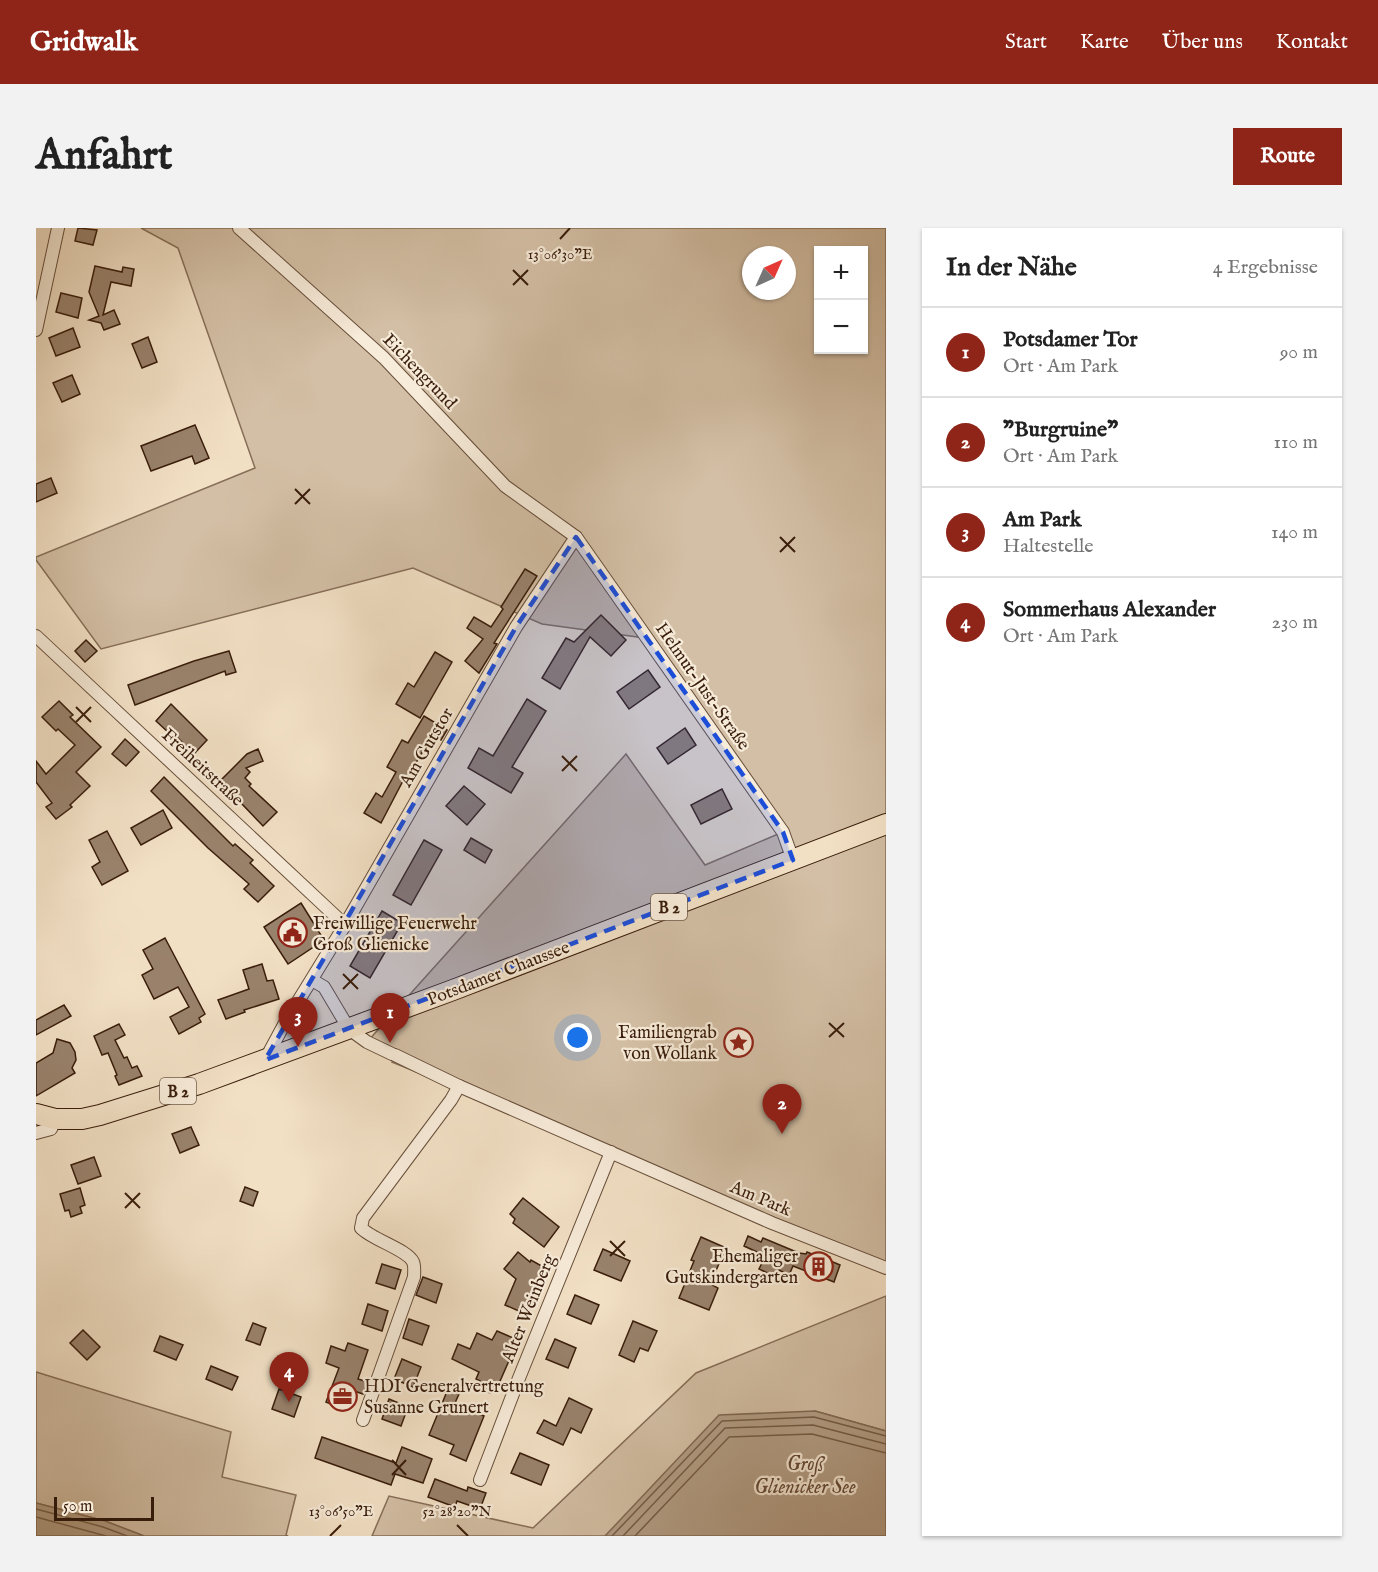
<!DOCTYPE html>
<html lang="de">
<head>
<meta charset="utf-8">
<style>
  body { margin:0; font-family:"IM FELL English",serif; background:#f2f2f2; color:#222 }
  .controls { position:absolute; right:18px; top:18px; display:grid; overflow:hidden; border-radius:0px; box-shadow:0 2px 4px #0004 }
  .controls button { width:54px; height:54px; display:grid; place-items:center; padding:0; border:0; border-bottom:2px solid #e0e0e0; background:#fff; color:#222; font:30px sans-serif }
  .compass { position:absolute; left:706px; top:18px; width:54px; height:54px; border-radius:50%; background:#fff; box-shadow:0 2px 4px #0004; rotate:45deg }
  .scale { position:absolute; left:18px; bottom:15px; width:100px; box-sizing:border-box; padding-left:6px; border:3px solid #391d0b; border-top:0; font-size:16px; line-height:21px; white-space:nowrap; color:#391d0b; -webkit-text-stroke:4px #f7ebd9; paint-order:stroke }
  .you { position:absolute; left:542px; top:810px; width:21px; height:21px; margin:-15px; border:4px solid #fff; border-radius:50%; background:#1a73e8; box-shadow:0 0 0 9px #1a73e833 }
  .badge { display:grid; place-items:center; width:39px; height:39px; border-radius:50%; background:#8f2418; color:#fff; font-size:20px; font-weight:700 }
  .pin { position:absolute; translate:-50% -50px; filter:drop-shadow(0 2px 3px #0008) }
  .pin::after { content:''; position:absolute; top:32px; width:21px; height:18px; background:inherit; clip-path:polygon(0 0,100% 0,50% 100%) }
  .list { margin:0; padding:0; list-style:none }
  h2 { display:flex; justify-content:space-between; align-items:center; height:78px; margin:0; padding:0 24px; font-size:26px }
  h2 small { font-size:20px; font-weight:400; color:#767676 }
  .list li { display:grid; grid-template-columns:39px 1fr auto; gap:18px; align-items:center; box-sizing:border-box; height:90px; padding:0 24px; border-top:2px solid #e0e0e0 }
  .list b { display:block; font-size:22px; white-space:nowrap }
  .list p { margin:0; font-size:20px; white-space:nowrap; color:#767676 }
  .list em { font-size:20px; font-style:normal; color:#767676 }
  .map { position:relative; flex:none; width:850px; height:1308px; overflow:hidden; border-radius:0px }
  header { display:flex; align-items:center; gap:36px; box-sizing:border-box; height:84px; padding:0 30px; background:#8f2418; color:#fff }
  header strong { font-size:28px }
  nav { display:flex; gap:33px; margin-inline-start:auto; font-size:21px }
  .intro { display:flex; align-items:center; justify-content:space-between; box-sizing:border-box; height:144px; padding:0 36px }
  h1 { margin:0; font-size:42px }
  .button { padding:15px 27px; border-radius:0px; background:#8f2418; color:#fff; font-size:21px; font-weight:700 }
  main { display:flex; gap:36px; padding:0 36px }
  aside { flex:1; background:#fff; border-radius:0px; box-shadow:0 2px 4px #0004 }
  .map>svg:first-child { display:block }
  .green { fill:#d3bfa5; stroke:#866e58; stroke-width:1.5; fill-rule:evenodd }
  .water { fill:#b39e86; stroke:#826a55; stroke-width:1.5 }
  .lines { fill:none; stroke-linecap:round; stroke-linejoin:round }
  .shore { stroke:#765e48; stroke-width:1.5 }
  .building { fill:#99826c; stroke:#391d0b; stroke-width:1.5 }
  .street-casing { stroke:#674e3a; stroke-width:14 }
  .primary-casing { stroke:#391d0b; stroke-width:22 }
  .street { stroke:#f7ebd9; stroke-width:12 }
  .primary { stroke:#f2e0c5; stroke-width:20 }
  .marked { fill:#1d4ed8; fill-opacity:0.2; stroke:#1d4ed8; stroke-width:4.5; stroke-dasharray:12 8; stroke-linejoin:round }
  .ticks { fill:none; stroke:#391d0b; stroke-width:2 }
  .labels { text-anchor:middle; stroke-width:4.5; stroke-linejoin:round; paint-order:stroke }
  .shield { fill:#f7ebd9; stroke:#725b49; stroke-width:1.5 }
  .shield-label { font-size:16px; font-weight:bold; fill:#391d0b }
  .street-label { font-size:18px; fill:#391d0b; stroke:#f7ebd9 }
  .poi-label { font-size:18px; fill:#391d0b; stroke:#f7ebd9; text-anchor:start }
  .water-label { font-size:20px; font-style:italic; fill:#644a36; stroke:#f7ebd9 }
  .ticks-label { font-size:15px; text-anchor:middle; fill:#391d0b; stroke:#f7ebd9; stroke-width:4.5; stroke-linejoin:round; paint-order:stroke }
</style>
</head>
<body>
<header>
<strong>Gridwalk</strong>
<nav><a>Start</a><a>Karte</a><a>Über uns</a><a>Kontakt</a></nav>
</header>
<div class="intro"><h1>Anfahrt</h1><a class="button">Route</a></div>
<main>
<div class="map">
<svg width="850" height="1308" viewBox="0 0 850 1308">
  <rect width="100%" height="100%" fill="#f2e0c5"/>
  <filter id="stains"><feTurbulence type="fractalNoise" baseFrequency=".00333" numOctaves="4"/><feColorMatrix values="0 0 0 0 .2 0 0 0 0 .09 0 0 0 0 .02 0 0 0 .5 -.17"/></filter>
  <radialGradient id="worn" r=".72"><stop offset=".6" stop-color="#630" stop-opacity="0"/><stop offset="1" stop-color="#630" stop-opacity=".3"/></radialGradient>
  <g class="green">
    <path d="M105 0H850V1040L559 917 356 834 359 828 331 814 590 526 669 637 747 604 616 411 506 396 377 340 65 421 0 332V329L219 240 142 20ZM782 22H828V122H782ZM715 27H751V63H715Z"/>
    <polygon points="850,1068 850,1203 779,1183 569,1308 336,1308 353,1268 497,1300 660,1145"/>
    <polygon points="0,1144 195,1204 186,1249 260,1267 250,1307 252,1308 108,1308 69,1293 0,1275"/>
  </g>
  <g class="water">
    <polygon points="779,1183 850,1203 850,1308 569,1308 683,1187"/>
    <polygon points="0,1275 69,1293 108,1308 0,1308"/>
  </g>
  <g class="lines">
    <g class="shore">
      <polyline points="0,1281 67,1299 91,1308"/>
      <polyline points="0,1289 70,1308"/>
      <polyline points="576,1308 686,1193 778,1189 850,1208"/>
      <polyline points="587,1308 689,1200 777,1197 850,1216"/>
      <polyline points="599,1308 693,1209 776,1206 850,1225"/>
    </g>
  </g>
  <g class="building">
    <polygon points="42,0 61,2 57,17 39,13"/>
    <polygon points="59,38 86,44 87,39 98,41 95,58 75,54 67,87 78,82 84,96 68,102 65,95 53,92 63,88 53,64"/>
    <polygon points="25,65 46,70 42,90 20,84"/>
    <polygon points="37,100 44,119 20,128 13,110"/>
    <polygon points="112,109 121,134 106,140 96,116"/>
    <polygon points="36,147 44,166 26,174 17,155"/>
    <polygon points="159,197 173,230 159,236 156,228 115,243 105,218"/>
    <polygon points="15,250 21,265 0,274 0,256"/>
    <polygon points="489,341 501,348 458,415 461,416 443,445 429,433 447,411 431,400 438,389 455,399 467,381 465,379"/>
    <polygon points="565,387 590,412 575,428 554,409 524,461 506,450 530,410 538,414"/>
    <polygon points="50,412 61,423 49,434 39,423"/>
    <polygon points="193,423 200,444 190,447 189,443 99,477 92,457 158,433"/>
    <polygon points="399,424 416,434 384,490 360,476 372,455 378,459"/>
    <polygon points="612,442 624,459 593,481 581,464"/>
    <polygon points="491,471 510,483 476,539 487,545 475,565 432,540 443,520 457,528"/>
    <polygon points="23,473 37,487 34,489 65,519 40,544 54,558 34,577 36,579 20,591 10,579 16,575 0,554 0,533 10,546 39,517 22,501 20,503 6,489"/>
    <polygon points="135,476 171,512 158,526 135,503 133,505 120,493"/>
    <polygon points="388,488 411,502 405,512 396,507 390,517 388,516 385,521 387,523 371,550 369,549 345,595 328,585 340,565 346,569 360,544 351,539 366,512 372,515"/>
    <polygon points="649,500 660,517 632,536 621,520"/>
    <polygon points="89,511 103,524 90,538 76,526"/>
    <polygon points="222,521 227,533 210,540 214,544 209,550 215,556 213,558 241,584 227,598 184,553 211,526"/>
    <polygon points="128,549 197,618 199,616 217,632 214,635 238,658 222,674 208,661 213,656 172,620 115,563"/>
    <polygon points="428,558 449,576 431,597 410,578"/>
    <polygon points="686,561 696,581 665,596 655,577"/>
    <polygon points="127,582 136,600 105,617 95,600"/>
    <polygon points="71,603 92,643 66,657 56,639 64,634 53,612"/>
    <polygon points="435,610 456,622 449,635 428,622"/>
    <polygon points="388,612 406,622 375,677 357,667"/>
    <polygon points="265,675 288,712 252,736 228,699"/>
    <polygon points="346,683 366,695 334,750 314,738"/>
    <polygon points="129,710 169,786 163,790 165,794 143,806 134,789 153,779 142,759 118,771 106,747 117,741 107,722"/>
    <polygon points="226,736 231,753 237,752 243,771 208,782 209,784 190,791 182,772 213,761 207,742"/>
    <polygon points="28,777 35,788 0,807 0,792"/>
    <polygon points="83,796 89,807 79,812 88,830 91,829 96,840 101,838 106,848 83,857 79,848 81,847 72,825 66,827 58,808"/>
    <polygon points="21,811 34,815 39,824 40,832 36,840 39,845 0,868 0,835 17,825"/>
    <polygon points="155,899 163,917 144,925 136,906"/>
    <polygon points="58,929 65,948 42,956 35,937"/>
    <polygon points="209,959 222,964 217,978 204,973"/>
    <polygon points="44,960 49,977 44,979 46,985 35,989 33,982 29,983 24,966"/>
    <polygon points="487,970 523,999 508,1019 477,995 479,991 474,986"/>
    <polygon points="712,1008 725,1014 727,1010 763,1025 770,1026 771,1024 783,1029 784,1025 794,1029 792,1032 804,1037 798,1054 757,1038 753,1047 743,1042 740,1049 723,1041 726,1035 718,1032 721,1024 708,1018"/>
    <polygon points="665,1009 690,1020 674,1056 682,1060 673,1082 643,1070 658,1033 655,1032"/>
    <polygon points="567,1021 594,1033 585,1053 558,1042"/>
    <polygon points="482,1024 494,1034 495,1032 511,1041 495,1069 499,1070 492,1087 469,1077 480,1051 468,1041"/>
    <polygon points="346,1036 365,1042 359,1061 340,1055"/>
    <polygon points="387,1049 406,1056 400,1075 380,1067"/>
    <polygon points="539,1067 563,1077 555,1096 531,1086"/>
    <polygon points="332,1076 352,1083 346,1103 326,1096"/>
    <polygon points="373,1091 393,1098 386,1117 367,1110"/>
    <polygon points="597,1093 621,1103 612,1123 604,1120 598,1134 583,1127"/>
    <polygon points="217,1095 230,1100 224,1117 210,1112"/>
    <polygon points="47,1102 64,1119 51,1132 34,1115"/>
    <polygon points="461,1103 482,1112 461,1160 457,1158 454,1165 442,1159 444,1153 440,1151 443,1144 416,1131 422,1116 434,1121 441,1105 456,1112"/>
    <polygon points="124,1108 147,1117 140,1132 118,1123"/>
    <polygon points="519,1111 540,1120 532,1140 510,1131"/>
    <polygon points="312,1115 332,1122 322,1151 332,1154 327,1166 318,1163 310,1182 290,1174 303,1140 290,1135 295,1118 309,1123"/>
    <polygon points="366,1131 385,1139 377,1159 358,1151"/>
    <polygon points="175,1138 202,1149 196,1162 170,1151"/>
    <polygon points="243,1161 265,1169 258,1189 236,1181"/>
    <polygon points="412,1161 423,1166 418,1177 448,1188 430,1233 414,1226 418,1217 393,1207"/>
    <polygon points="533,1170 556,1181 545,1205 535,1200 527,1217 501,1205 508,1192 520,1198"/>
    <polygon points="353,1171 372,1179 365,1198 346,1191"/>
    <polygon points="286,1209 360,1235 366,1219 396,1231 387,1255 359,1246 355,1257 279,1230"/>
    <polygon points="484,1225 513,1237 505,1257 475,1245"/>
    <polygon points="399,1251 431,1263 432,1259 450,1265 444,1281 421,1273 419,1279 392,1269"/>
  </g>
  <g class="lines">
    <defs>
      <g id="street">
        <polyline points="203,0 348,130 469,258 540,309 747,604 757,632"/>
        <polyline points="0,102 22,0"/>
        <polyline points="0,408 309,697"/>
        <polyline points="276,752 288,759 313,801 331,814 356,826"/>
        <polyline points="359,827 423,858 736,995 850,1040"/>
        <polyline points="229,832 250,793 309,697 480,399 540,309"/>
        <polyline points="0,905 15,901 19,891"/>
        <path d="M327 1192 378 1049C378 1045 379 1038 377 1034 372 1022 337 1012 325 1000L327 990 415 872 423 858"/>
        <polyline points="444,1252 483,1150 575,924"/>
      </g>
      <polyline id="primary" points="0,886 19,891 46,891 64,887 163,856 417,762 850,596"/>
    </defs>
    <use href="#street" class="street-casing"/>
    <use href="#primary" class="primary-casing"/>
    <use href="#street" class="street"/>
    <use href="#primary" class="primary"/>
  </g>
  <path class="marked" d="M540 309 747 604 757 632 229 832 480 399Z"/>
  <path class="ticks" d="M524 11 534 0M477 42 492 57M477 57 492 42M259 261 274 276M259 276 274 261M744 309 759 324M744 324 759 309M40 479 55 494M40 494 55 479M526 528 541 543M526 543 541 528M307 746 322 761M307 761 322 746M793 795 808 809M793 809 808 795M89 965 104 980M89 980 104 965M574 1013 589 1028M574 1028 589 1013M356 1232 370 1247M356 1247 370 1232M421 1297 432 1308M294 1308 305 1297"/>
  <defs>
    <symbol id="civic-ring" viewBox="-11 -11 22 22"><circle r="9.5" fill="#f7ebd9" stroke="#8f2418" stroke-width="1.5"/><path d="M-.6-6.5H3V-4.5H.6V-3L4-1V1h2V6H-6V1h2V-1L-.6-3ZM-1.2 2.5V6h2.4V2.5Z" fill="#8f2418"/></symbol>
    <symbol id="sight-ring" viewBox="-11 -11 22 22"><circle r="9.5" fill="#f7ebd9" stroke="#8f2418" stroke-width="1.5"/><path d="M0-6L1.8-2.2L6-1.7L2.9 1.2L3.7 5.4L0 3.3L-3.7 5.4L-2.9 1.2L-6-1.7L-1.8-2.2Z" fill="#8f2418"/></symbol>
    <symbol id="building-ring" viewBox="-11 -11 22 22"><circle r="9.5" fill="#f7ebd9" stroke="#8f2418" stroke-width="1.5"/><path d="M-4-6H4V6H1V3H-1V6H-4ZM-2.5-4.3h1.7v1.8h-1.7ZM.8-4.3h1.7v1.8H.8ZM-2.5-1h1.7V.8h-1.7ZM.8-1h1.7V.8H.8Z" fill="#8f2418"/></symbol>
    <symbol id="office-ring" viewBox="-11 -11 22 22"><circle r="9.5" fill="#f7ebd9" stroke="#8f2418" stroke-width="1.5"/><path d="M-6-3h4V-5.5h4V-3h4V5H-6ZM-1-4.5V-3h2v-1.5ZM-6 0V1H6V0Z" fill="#8f2418"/></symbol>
  </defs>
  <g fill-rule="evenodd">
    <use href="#civic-ring" x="240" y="688" width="33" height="33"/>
    <use href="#sight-ring" x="686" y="798" width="33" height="33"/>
    <use href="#building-ring" x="766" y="1022" width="33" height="33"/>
    <use href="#office-ring" x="290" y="1152" width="33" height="33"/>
  </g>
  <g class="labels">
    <g class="shield">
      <rect x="615" y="666" width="36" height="26" rx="4.5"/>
      <rect x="124" y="850" width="36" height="26" rx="4.5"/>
    </g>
    <g class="shield-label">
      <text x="633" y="685">B 2</text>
      <text x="142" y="869">B 2</text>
    </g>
    <g class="street-label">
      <text transform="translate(384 143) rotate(46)" y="6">Eichengrund</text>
      <text transform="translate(667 458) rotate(55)" y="6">Helmut-Just-Straße</text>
      <text transform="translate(390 519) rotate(-60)" y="6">Am Gutstor</text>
      <text transform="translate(167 539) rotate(43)" y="6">Freiheitstraße</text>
      <text transform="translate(462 745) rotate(-21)" y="6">Potsdamer Chaussee</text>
      <text transform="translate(725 970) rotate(23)" y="6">Am Park</text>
      <text transform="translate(492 1080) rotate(-68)" y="6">Alter Weinberg</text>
    </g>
    <g class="poi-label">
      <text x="277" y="701">Freiwillige Feuerwehr<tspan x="277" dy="21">Groß Glienicke</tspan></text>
      <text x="681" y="810" text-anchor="end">Familiengrab<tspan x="681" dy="21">von Wollank</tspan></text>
      <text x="762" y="1034" text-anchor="end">Ehemaliger<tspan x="762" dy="21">Gutskindergarten</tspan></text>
      <text x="328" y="1164">HDI Generalvertretung<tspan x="328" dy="21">Susanne Grunert</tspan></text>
    </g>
    <g class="water-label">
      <text x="769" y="1242">Groß<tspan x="769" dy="23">Glienicker See</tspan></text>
    </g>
  </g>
  <g class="ticks-label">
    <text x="524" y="31">13°06'30"E</text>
    <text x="305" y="1288">13°06'50"E</text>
    <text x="421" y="1288">52°28'20"N</text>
  </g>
  <rect width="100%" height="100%" filter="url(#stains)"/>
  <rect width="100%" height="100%" fill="url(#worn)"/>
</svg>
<div class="controls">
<button>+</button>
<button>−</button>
</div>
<svg class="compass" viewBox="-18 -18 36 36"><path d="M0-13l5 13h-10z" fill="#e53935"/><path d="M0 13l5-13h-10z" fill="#767676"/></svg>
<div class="scale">50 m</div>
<div class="you"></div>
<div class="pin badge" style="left:354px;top:815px">1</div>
<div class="pin badge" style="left:746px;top:906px">2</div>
<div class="pin badge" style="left:262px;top:819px">3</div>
<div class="pin badge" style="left:253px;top:1174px">4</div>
</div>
<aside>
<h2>In der Nähe<small>4 Ergebnisse</small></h2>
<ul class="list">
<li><span class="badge">1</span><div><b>Potsdamer Tor</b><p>Ort · Am Park</p></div><em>90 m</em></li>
<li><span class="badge">2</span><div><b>&quot;Burgruine&quot;</b><p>Ort · Am Park</p></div><em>110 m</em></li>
<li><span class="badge">3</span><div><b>Am Park</b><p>Haltestelle</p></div><em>140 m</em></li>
<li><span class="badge">4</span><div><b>Sommerhaus Alexander</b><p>Ort · Am Park</p></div><em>230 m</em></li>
</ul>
</aside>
</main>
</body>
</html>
